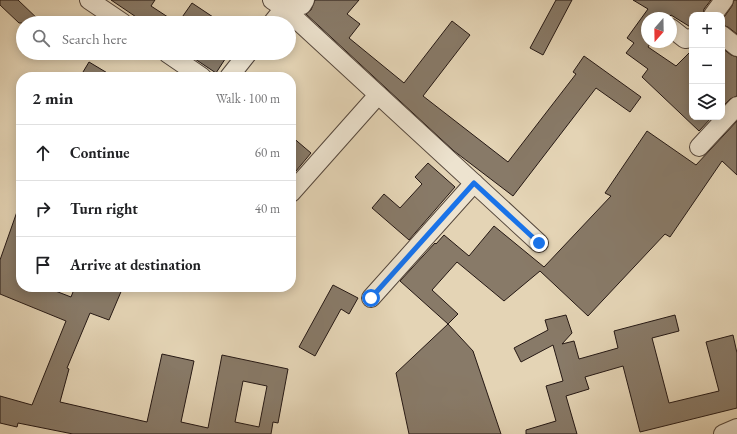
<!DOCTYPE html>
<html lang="en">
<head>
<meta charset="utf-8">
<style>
  body { margin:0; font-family:"EB Garamond",serif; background:#f2f2f2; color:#202124 }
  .controls { position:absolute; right:12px; top:12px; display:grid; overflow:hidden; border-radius:8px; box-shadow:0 2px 10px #0003 }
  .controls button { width:36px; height:36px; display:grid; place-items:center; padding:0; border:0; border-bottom:1px solid #e0e0e0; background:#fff; color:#202124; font:20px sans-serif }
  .compass { position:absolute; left:641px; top:12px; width:36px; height:36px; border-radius:50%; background:#fff; box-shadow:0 2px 10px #0003; rotate:200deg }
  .stop { position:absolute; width:12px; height:12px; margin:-9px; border:3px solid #1a73e8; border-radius:50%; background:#fff }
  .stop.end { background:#1a73e8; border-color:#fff; box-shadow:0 1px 4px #0008 }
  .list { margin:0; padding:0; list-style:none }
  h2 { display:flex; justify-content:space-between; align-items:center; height:52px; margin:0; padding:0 16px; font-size:17px }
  h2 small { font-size:13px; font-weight:400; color:#757577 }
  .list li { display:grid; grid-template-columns:26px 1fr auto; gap:12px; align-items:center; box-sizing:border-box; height:56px; padding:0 16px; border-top:1px solid #e0e0e0 }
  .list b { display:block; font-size:15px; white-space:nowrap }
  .list em { font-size:13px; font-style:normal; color:#757577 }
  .icon { flex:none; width:22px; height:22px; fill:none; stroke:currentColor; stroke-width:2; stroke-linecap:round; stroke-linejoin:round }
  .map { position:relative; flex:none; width:737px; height:434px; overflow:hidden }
  .search { position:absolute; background:#fff; box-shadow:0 2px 10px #0003; left:16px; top:16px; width:280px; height:44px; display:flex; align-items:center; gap:10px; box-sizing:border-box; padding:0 14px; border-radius:22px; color:#757577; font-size:15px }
  .panel { position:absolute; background:#fff; box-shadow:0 2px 10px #0003; left:16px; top:72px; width:280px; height:220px; border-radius:16px }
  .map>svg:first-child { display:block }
  .building { fill:#887a68; stroke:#251814; fill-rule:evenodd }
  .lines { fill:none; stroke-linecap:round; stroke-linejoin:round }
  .minor-casing { stroke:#55473c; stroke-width:20 }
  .minor { stroke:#ede3cf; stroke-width:18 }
  .route { stroke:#1a73e8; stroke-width:5 }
</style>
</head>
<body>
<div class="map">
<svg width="737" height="434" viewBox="0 0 737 434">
  <rect width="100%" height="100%" fill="#e4d4b5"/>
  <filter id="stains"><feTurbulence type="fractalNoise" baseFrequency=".005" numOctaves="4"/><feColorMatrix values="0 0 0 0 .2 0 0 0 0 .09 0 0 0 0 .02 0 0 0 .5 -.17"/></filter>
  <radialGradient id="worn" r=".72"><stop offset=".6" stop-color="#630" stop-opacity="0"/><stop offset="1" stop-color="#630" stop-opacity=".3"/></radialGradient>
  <g class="building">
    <polygon points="0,0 18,0 42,23 19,23 0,5"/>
    <polygon points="111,0 155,0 151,6 177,23 145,23"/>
    <polygon points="315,0 359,0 347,14 360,24 349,38 404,83 452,21 470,35 423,96 508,162 576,74 573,72 584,56 641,97 630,112 596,88 513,196 454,151 306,14 311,10"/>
    <polygon points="556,0 572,0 543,55 530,48"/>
    <polygon points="633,0 711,0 704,9 703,15 692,15 692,28 671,15 668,18 647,18 647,42 651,42 648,47 676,66 692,50 692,117 712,117 699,131 642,77 648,69 626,53 634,43 627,38 648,9"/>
    <polygon points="734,0 737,0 737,34 728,27 722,25 722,20 732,6"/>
    <polygon points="192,3 222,23 178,23"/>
    <polygon points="722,48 731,55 737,57 737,96 730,99 722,107"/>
    <polygon points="186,53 229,53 216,73"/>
    <polygon points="89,62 114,77 80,77"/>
    <polygon points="737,121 737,175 722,161 670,237 665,234 588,316 540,271 504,301 457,262 432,290 458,314 448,324 400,281 435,243 436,244 444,235 469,256 494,226 544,267 611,196 605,193 647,131 696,165"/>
    <polygon points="291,136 311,153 291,177"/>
    <polygon points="428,163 455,187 409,240 372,208 384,194 400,208 422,184 415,177"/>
    <path d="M19 206H21V245L17 256 21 257V287H45L71 297 75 287H123L109 320 90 313 67 368 69 369 60 402 147 422 162 354 194 361 181 422 208 428 222 355 288 369 278 423 273 422 271 434H73L18 423 17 427 0 423V396L32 405 66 321 0 294V260ZM243 381 267 386 259 427 235 422Z"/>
    <polygon points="333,285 358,298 349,314 341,309 315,356 299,347"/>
    <polygon points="566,315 572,333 562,344 574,341 579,359 618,348 614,331 675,315 679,331 652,338 669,403 719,391 706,342 733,335 737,353 737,408 640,432 623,366 585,377 589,389 566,396 577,434 526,434 526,430 556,421 546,386 563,381 553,345 521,362 514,348 548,330 545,320"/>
    <polygon points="448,324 473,351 501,434 409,434 396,373"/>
  </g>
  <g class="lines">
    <defs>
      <g id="minor">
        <polyline points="89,0 123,23"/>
        <polyline points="272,0 284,8 272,23"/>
        <polyline points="305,0 302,5 284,8 539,243"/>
        <polyline points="713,15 724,0"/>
        <polyline points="671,28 685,39 692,38"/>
        <polyline points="722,35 737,47"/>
        <polyline points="167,53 202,77"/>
        <polyline points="229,77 248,53"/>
        <polyline points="699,147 737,106"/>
        <polyline points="291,193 378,95"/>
        <polyline points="371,298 474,183"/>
        <polyline points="723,434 737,428"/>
      </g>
    </defs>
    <use href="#minor" class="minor-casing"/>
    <use href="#minor" class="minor"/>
  </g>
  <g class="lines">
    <polyline class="route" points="371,298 474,183 539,243"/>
  </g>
  <rect width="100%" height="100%" filter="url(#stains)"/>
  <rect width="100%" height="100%" fill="url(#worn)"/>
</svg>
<div class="controls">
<button>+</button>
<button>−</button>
<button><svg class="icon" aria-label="layers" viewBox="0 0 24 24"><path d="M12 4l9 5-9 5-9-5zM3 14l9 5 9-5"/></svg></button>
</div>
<svg class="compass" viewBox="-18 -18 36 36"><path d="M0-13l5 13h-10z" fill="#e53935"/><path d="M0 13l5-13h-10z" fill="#757577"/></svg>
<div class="stop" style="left:371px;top:298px"></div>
<div class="stop end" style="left:539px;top:243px"></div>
<div class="search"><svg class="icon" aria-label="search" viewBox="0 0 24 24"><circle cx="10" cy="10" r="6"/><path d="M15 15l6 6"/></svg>Search here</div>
<section class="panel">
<h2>2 min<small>Walk · 100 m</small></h2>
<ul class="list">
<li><svg class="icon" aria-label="ahead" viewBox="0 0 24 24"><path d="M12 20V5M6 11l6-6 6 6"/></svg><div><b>Continue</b></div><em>60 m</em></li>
<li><svg class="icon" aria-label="right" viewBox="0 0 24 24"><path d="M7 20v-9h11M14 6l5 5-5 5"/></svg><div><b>Turn right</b></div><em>40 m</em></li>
<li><svg class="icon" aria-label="arrive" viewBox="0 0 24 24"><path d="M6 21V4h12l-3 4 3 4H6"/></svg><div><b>Arrive at destination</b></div></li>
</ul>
</section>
</div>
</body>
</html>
